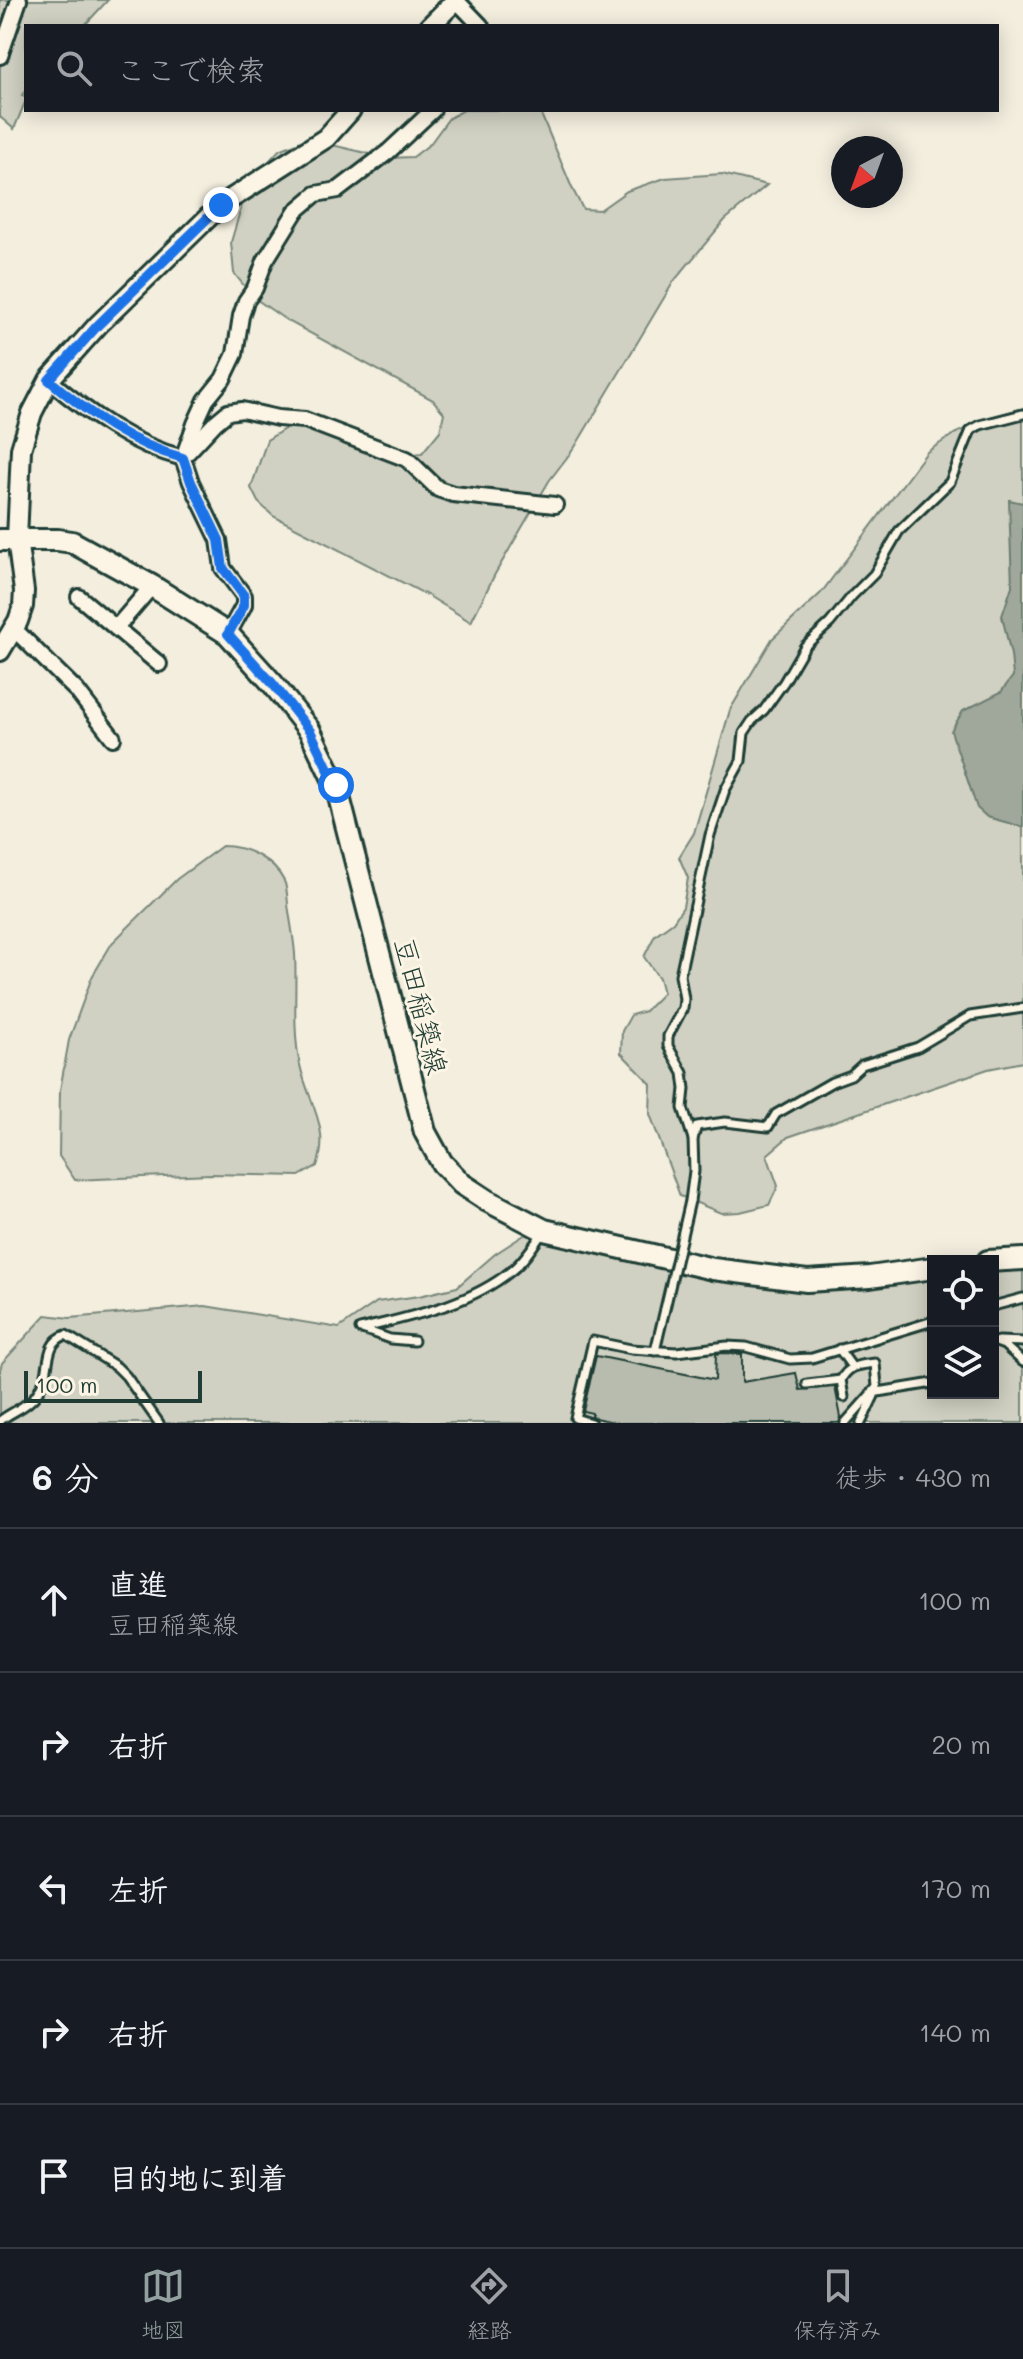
<!DOCTYPE html>
<html lang="ja">
<head>
<meta charset="utf-8">
<style>
  body { margin:0; font-family:Mali,"Klee One",sans-serif; background:#20242c; color:#f1f3f6 }
  .controls { position:absolute; right:24px; bottom:24px; display:grid; overflow:hidden; border-radius:0px; box-shadow:0 4px 20px #0003 }
  .controls button { width:72px; height:72px; display:grid; place-items:center; padding:0; border:0; border-bottom:2px solid #363941; background:#171b24; color:#f1f3f6; font:40px sans-serif }
  .compass { position:absolute; left:831px; top:136px; width:72px; height:72px; border-radius:50%; background:#171b24; box-shadow:0 4px 20px #0003; rotate:221deg }
  .scale { position:absolute; left:24px; bottom:20px; width:178px; box-sizing:border-box; padding-left:8px; border:4px solid #1f3d34; border-top:0; font-size:22px; line-height:28px; white-space:nowrap; color:#1f3d34; -webkit-text-stroke:6px #fcf5e5; paint-order:stroke }
  .stop { position:absolute; width:24px; height:24px; margin:-18px; border:6px solid #1a73e8; border-radius:50%; background:#fff }
  .stop.end { background:#1a73e8; border-color:#fff; box-shadow:0 2px 8px #0008 }
  .list { margin:0; padding:0; list-style:none }
  h2 { display:flex; justify-content:space-between; align-items:center; height:104px; margin:0; padding:0 32px; font-size:34px }
  h2 small { font-size:26px; font-weight:400; color:#9ea1a6 }
  .list li { display:grid; grid-template-columns:52px 1fr auto; gap:24px; align-items:center; box-sizing:border-box; height:144px; padding:0 32px; border-top:2px solid #363941 }
  .list b { display:block; font-size:30px; white-space:nowrap }
  .list p { margin:0; font-size:26px; white-space:nowrap; color:#9ea1a6 }
  .list em { font-size:26px; font-style:normal; color:#9ea1a6 }
  .icon { flex:none; width:44px; height:44px; fill:none; stroke:currentColor; stroke-width:2; stroke-linecap:round; stroke-linejoin:round }
  .map { position:relative; flex:none; width:1023px; height:1423px; overflow:hidden }
  .search { position:absolute; background:#171b24; box-shadow:0 4px 20px #0003; left:24px; right:24px; top:24px; height:88px; display:flex; align-items:center; gap:20px; box-sizing:border-box; padding:0 28px; border-radius:0px; color:#9ea1a6; font-size:30px }
  .sheet { height:824px; background:#171b24 }
  nav { display:flex; justify-content:space-around; align-items:center; box-sizing:border-box; height:112px; border-top:2px solid #363941; background:#171b24; font-size:22px; color:#9ea1a6 }
  nav a { display:grid; justify-items:center; gap:4px }
  nav .on { color:#92a19f }
  .map>svg:first-child { display:block }
  .green { fill:#d0d1c2; stroke:#78877b; stroke-width:2 }
  .water { fill:#a0a89b; stroke:#6c7d72; stroke-width:2 }
  .building { fill:#b8bcae; stroke:#1f3d34; stroke-width:2 }
  .lines { fill:none; stroke-linecap:round; stroke-linejoin:round }
  .service-casing { stroke:#1f3d34; stroke-width:13 }
  .minor-casing { stroke:#1f3d34; stroke-width:20 }
  .tertiary-casing { stroke:#1f3d34; stroke-width:24 }
  .secondary-casing { stroke:#1f3d34; stroke-width:26 }
  .service { stroke:#fcf5e5; stroke-width:7 }
  .minor { stroke:#fcf5e5; stroke-width:14 }
  .tertiary { stroke:#fcf5e5; stroke-width:18 }
  .secondary { stroke:#fcf5e5; stroke-width:20 }
  .service-bridge-casing { stroke:#1f3d34; stroke-width:13; stroke-linecap:butt }
  .service-bridge { stroke:#fcf5e5; stroke-width:7 }
  .route { stroke:#1a73e8; stroke-width:10 }
  .labels { text-anchor:middle; stroke-width:6; stroke-linejoin:round; paint-order:stroke }
  .street-label { font-size:28px; fill:#1f3d34; stroke:#fcf5e5 }
</style>
</head>
<body>
<div class="map">
<svg width="1023" height="1423" viewBox="0 0 1023 1423">
  <rect width="100%" height="100%" fill="#f3eede"/>
  <filter id="ink" filterUnits="userSpaceOnUse"><feTurbulence type="fractalNoise" baseFrequency=".0125" numOctaves="2"/><feDisplacementMap in="SourceGraphic" scale="16" xChannelSelector="R" yChannelSelector="G"/><feConvolveMatrix kernelMatrix="1 2 1 2 8 2 1 2 1" color-interpolation-filters="sRGB"/></filter>
  <g filter="url(#ink)">
    <g class="green">
      <polygon points="0,0 108,0 84,26 26,26 26,90 22,95 26,97 26,100 14,129 0,117"/>
      <polygon points="464,110 536,110 541,114 572,188 583,209 600,210 627,191 665,178 722,174 767,185 725,220 674,281 575,447 549,481 495,574 471,622 427,595 273,516 258,502 251,488 267,440 286,428 313,422 406,455 422,453 440,431 444,413 433,400 286,320 253,297 234,273 231,242 248,184 279,150 307,139 387,158 413,157 430,144 449,118"/>
      <polygon points="1023,408 1023,1062 988,1069 788,1137 767,1155 778,1186 769,1205 740,1212 721,1213 680,1196 650,1114 651,1084 621,1053 622,1031 631,1015 645,1011 663,993 659,978 644,957 655,935 673,922 683,907 688,878 679,857 694,833 730,710 772,639 821,593 927,452 954,434 990,417"/>
      <path d="M222 846C245 846 273 859 284 881 288 889 287 902 289 911 291 925 294 940 295 954 297 991 292 1029 300 1065 308 1102 331 1128 317 1166L299 1176 210 1174 75 1180 59 1156 60 1090 69 1040 92 977 112 943 177 879Z"/>
      <polygon points="532,1230 701,1271 933,1274 933,1393 993,1393 993,1265 1023,1263 1023,1423 0,1423 0,1370 2,1363 46,1315 70,1318 205,1306 339,1328 377,1302 419,1296 457,1287 495,1254"/>
    </g>
    <polygon class="water" points="1009,500 1023,503 1023,827 987,817 977,808 951,731 963,711 1001,692 1013,676 1011,655 1002,616 1012,586"/>
    <polygon class="building" points="722,1353 742,1354 742,1382 796,1373 800,1390 835,1387 841,1417 839,1423 619,1423 595,1418 592,1416 592,1413 583,1411 596,1356 715,1380 716,1354"/>
    <g class="lines">
      <defs>
        <g id="service">
          <polyline points="693,1139 683,1108 685,1089 683,1073 668,1046 668,1036 683,1008 684,999 680,975 710,835 725,790 741,761 744,733 752,721 764,710 784,682 805,646 830,623 852,596 874,574 899,531 950,482 971,430 980,425 1023,414"/>
          <polyline points="690,1201 694,1171 693,1139 697,1126 725,1122 768,1127 776,1114 832,1082 851,1075 862,1065 918,1047 970,1016 1023,1008"/>
          <polyline points="993,1306 1023,1298"/>
          <path d="M360 1329C412 1316 469 1305 511 1271 524 1261 534 1245 543 1232"/>
          <polyline points="362,1329 390,1339 414,1341"/>
          <polyline points="993,1341 1004,1345 1023,1362"/>
          <polyline points="999,1341 1023,1342"/>
          <polyline points="839,1349 852,1367"/>
          <polyline points="655,1351 665,1309"/>
          <polyline points="807,1384 841,1380"/>
          <polyline points="872,1393 933,1383"/>
          <path d="M844 1397 841 1380C849 1365 859 1365 875 1363L877 1387 845 1423"/>
          <path d="M0 1421C12 1411 26 1408 36 1395 39 1390 43 1383 45 1378 50 1361 46 1342 66 1335L117 1367 126 1376 159 1423"/>
          <polyline points="591,1423 575,1418 593,1341 631,1349 676,1352 727,1346 746,1347 790,1359 812,1358 933,1321"/>
          <polyline points="861,1423 874,1396"/>
        </g>
        <g id="minor">
          <polyline points="456,0 481,26"/>
          <polyline points="0,56 19,0"/>
          <path d="M49 380C88 413 132 445 183 458"/>
          <polyline points="188,452 216,422 228,412 242,410 278,418 305,420 407,459 438,489 453,494 555,505"/>
          <polyline points="79,597 159,664"/>
          <polyline points="116,628 152,586"/>
          <polyline points="14,629 77,691 113,738"/>
          <polyline points="228,634 244,605 244,596 223,568 219,540 191,482 183,458 195,424 206,400 223,379 235,354 241,316 246,301 255,288 265,261 296,211 316,194 338,190 388,152 433,110"/>
        </g>
        <g id="tertiary">
          <polyline points="430,26 456,0"/>
          <polyline points="0,651 18,621 23,606 24,591 17,539 21,449 32,413 49,380 98,325 221,205 326,138 351,110"/>
        </g>
        <g id="secondary">
          <polyline points="0,540 58,540 72,542 152,586 228,634 273,684 310,731 336,785 425,1132 442,1163 462,1184 488,1201 544,1230 713,1269 807,1281 870,1277 933,1268"/>
          <polyline points="988,1261 1023,1259"/>
        </g>
      </defs>
      <use href="#service" class="service-casing"/>
      <use href="#minor" class="minor-casing"/>
      <use href="#tertiary" class="tertiary-casing"/>
      <use href="#secondary" class="secondary-casing"/>
      <use href="#service" class="service"/>
      <use href="#minor" class="minor"/>
      <use href="#tertiary" class="tertiary"/>
      <use href="#secondary" class="secondary"/>
      <defs>
        <polyline id="service-bridge" points="665,1309 690,1201"/>
      </defs>
      <use href="#service-bridge" class="service-bridge-casing"/>
      <use href="#service-bridge" class="service-bridge"/>
    </g>
  </g>
  <g class="lines" filter="url(#ink)">
    <path class="route" d="M221 205 98 325 49 380C88 413 132 445 183 458L191 482 219 540 223 568 244 596V605L228 634 273 684 310 731 336 785"/>
  </g>
  <g class="labels">
    <g class="street-label">
      <text transform="translate(421 1006) rotate(76)" y="10">豆田稲築線</text>
    </g>
  </g>
</svg>
<div class="controls">
<button><svg class="icon" aria-label="locate" viewBox="0 0 24 24"><circle cx="12" cy="12" r="6"/><path d="M12 2v4M12 18v4M2 12h4M18 12h4"/></svg></button>
<button><svg class="icon" aria-label="layers" viewBox="0 0 24 24"><path d="M12 4l9 5-9 5-9-5zM3 14l9 5 9-5"/></svg></button>
</div>
<svg class="compass" viewBox="-18 -18 36 36"><path d="M0-13l5 13h-10z" fill="#e53935"/><path d="M0 13l5-13h-10z" fill="#9ea1a6"/></svg>
<div class="scale">100 m</div>
<div class="stop" style="left:336px;top:785px"></div>
<div class="stop end" style="left:221px;top:205px"></div>
<div class="search"><svg class="icon" aria-label="search" viewBox="0 0 24 24"><circle cx="10" cy="10" r="6"/><path d="M15 15l6 6"/></svg>ここで検索</div>
</div>
<section class="sheet">
<h2>6 分<small>徒歩 · 430 m</small></h2>
<ul class="list">
<li><svg class="icon" aria-label="ahead" viewBox="0 0 24 24"><path d="M12 20V5M6 11l6-6 6 6"/></svg><div><b>直進</b><p>豆田稲築線</p></div><em>100 m</em></li>
<li><svg class="icon" aria-label="right" viewBox="0 0 24 24"><path d="M7 20v-9h11M14 6l5 5-5 5"/></svg><div><b>右折</b></div><em>20 m</em></li>
<li><svg class="icon" aria-label="left" viewBox="0 0 24 24"><path d="M17 20v-9H6M10 6l-5 5 5 5"/></svg><div><b>左折</b></div><em>170 m</em></li>
<li><svg class="icon" aria-label="right" viewBox="0 0 24 24"><path d="M7 20v-9h11M14 6l5 5-5 5"/></svg><div><b>右折</b></div><em>140 m</em></li>
<li><svg class="icon" aria-label="arrive" viewBox="0 0 24 24"><path d="M6 21V4h12l-3 4 3 4H6"/></svg><div><b>目的地に到着</b></div></li>
</ul>
</section>
<nav>
<a class="on"><svg class="icon" aria-label="map" viewBox="0 0 24 24"><path d="M3 6l6-2 6 2 6-2v14l-6 2-6-2-6 2zM9 4v14M15 6v14"/></svg>地図</a>
<a><svg class="icon" aria-label="directions" viewBox="0 0 24 24"><path d="M12 3l9 9-9 9-9-9zM9 14v-3h6M13 9l2 2-2 2"/></svg>経路</a>
<a><svg class="icon" aria-label="saved" viewBox="0 0 24 24"><path d="M7 4h10v16l-5-4-5 4z"/></svg>保存済み</a>
</nav>
</body>
</html>
